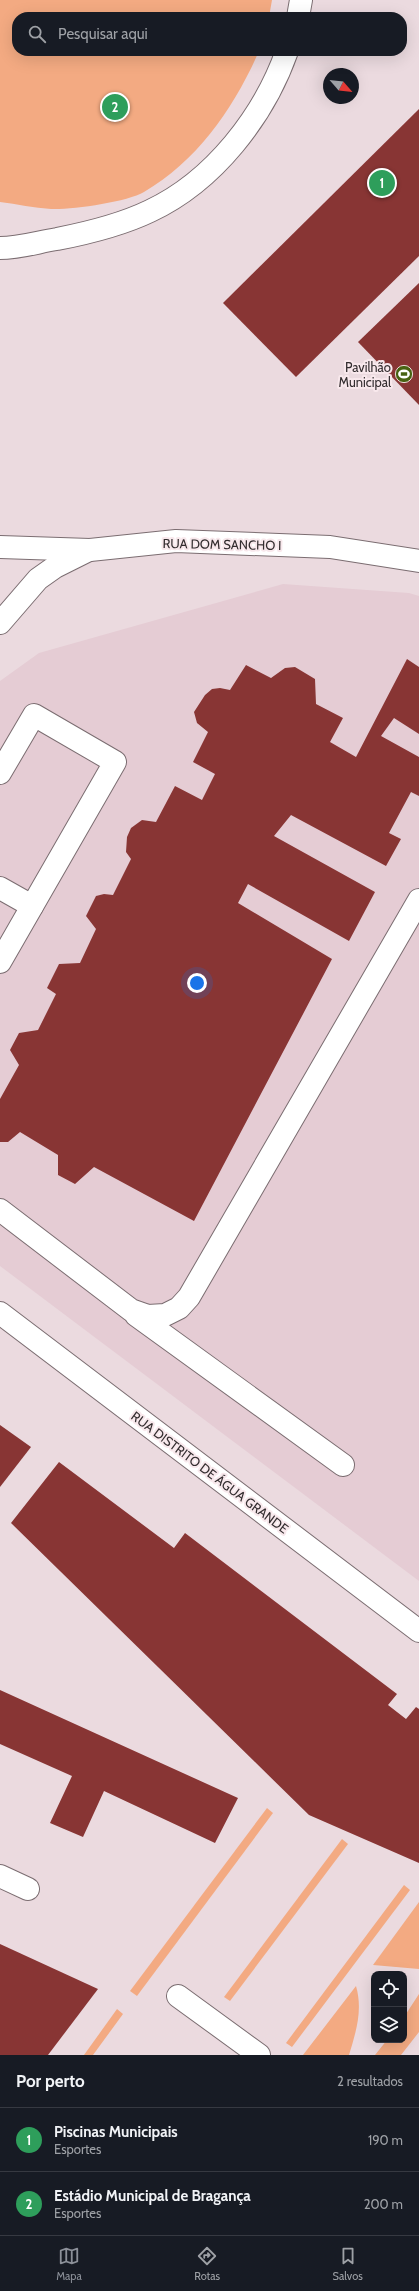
<!DOCTYPE html>
<html lang="pt">
<head>
<meta charset="utf-8">
<style>
  body { margin:0; font-family:Cabin,sans-serif; background:#242831; color:#f1f3f6 }
  .controls { position:absolute; right:12px; bottom:12px; display:grid; overflow:hidden; border-radius:8px; box-shadow:0 4px 16px #0002 }
  .controls button { width:36px; height:36px; display:grid; place-items:center; padding:0; border:0; border-bottom:1px solid #363941; background:#171b24; color:#f1f3f6; font:20px sans-serif }
  .compass { position:absolute; left:323px; top:68px; width:36px; height:36px; border-radius:50%; background:#171b24; box-shadow:0 4px 16px #0002; rotate:118deg }
  .you { position:absolute; left:197px; top:983px; width:14px; height:14px; margin:-10px; border:3px solid #fff; border-radius:50%; background:#1a73e8; box-shadow:0 0 0 6px #1a73e833 }
  .badge { display:grid; place-items:center; width:26px; height:26px; border-radius:50%; background:#8c9099; color:#fff; font-size:13px; font-weight:700 }
  .pin { position:absolute; translate:-50% -50%; border:2px solid #fff; box-shadow:0 1px 4px #0006 }
  .list { margin:0; padding:0; list-style:none }
  h2 { display:flex; justify-content:space-between; align-items:center; height:52px; margin:0; padding:0 16px; font-size:17px }
  h2 small { font-size:13px; font-weight:400; color:#9ea1a6 }
  .list li { display:grid; grid-template-columns:26px 1fr auto; gap:12px; align-items:center; box-sizing:border-box; height:64px; padding:0 16px; border-top:1px solid #363941 }
  .list b { display:block; font-size:15px; white-space:nowrap }
  .list p { margin:0; font-size:13px; white-space:nowrap; color:#9ea1a6 }
  .list em { font-size:13px; font-style:normal; color:#9ea1a6 }
  .icon { flex:none; width:22px; height:22px; fill:none; stroke:currentColor; stroke-width:2; stroke-linecap:round; stroke-linejoin:round }
  .map { position:relative; flex:none; width:419px; height:2055px; overflow:hidden }
  .search { position:absolute; background:#171b24; box-shadow:0 4px 16px #0002; left:12px; right:12px; top:12px; height:44px; display:flex; align-items:center; gap:10px; box-sizing:border-box; padding:0 14px; border-radius:16px; color:#9ea1a6; font-size:15px }
  .sheet { height:180px; background:#171b24 }
  nav { display:flex; justify-content:space-around; align-items:center; box-sizing:border-box; height:56px; border-top:1px solid #363941; background:#171b24; font-size:11px; color:#9ea1a6 }
  nav a { display:grid; justify-items:center; gap:2px }
  nav .on { color:#8c9099 }
  .map>svg:first-child { display:block }
  .built { fill:#e5ccd4 }
  .green { fill:#f3aa82 }
  .building { fill:#883534 }
  .lines { fill:none; stroke-linecap:round; stroke-linejoin:round }
  .minor-casing { stroke:#7b6d71; stroke-width:24 }
  .minor { stroke:#fff; stroke-width:22 }
  .labels { text-anchor:middle; stroke-width:4; stroke-linejoin:round; paint-order:stroke }
  .poi-label { font-size:13px; fill:#332d2f; stroke:#f8e8ec; text-anchor:end }
  .street-label { font-size:13px; fill:#332d2f; stroke:#f8e8ec }
</style>
</head>
<body>
<div class="map">
<svg width="419" height="2055" viewBox="0 0 419 2055">
  <rect width="100%" height="100%" fill="#ebdadf"/>
  <polygon class="built" points="283,584 409,593 419,596 419,1581 0,1266 0,681 39,653"/>
  <g class="green">
    <path d="M0 0H272L269 17H17V51H259C234 108 198 160 144 192 127 202 71 210 51 209 34 208 17 204 0 202Z"/>
    <polygon points="267,1808 273,1813 137,1996 130,1991"/>
    <polygon points="342,1839 348,1844 230,2001 224,1997"/>
    <polygon points="404,1885 410,1890 292,2047 286,2043"/>
    <polygon points="419,1902 419,1969 373,1965"/>
    <path d="M356 1986C363 2010 356 2032 349 2055H303Z"/>
    <polygon points="419,1994 419,2032 401,2055 375,2055 387,2040 404,2040 404,2017"/>
    <polygon points="117,2009 123,2014 93,2055 84,2055"/>
  </g>
  <g class="building">
    <polygon points="419,109 419,256 296,377 223,303"/>
    <polygon points="419,283 419,405 358,342"/>
    <polygon points="407,659 419,667 419,734 394,718 381,736 419,757 419,796 411,792 389,833 401,839 386,866 291,815 274,836 375,892 349,941 248,884 238,903 332,959 194,1221 94,1167 75,1184 58,1175 58,1155 20,1132 8,1142 0,1142 0,1099 19,1065 10,1050 19,1033 38,1030 56,994 47,988 59,964 80,963 96,929 86,916 96,896 104,894 113,895 131,859 126,852 127,837 131,828 142,820 156,822 175,786 202,800 215,774 193,762 208,732 197,723 194,712 205,695 212,689 220,688 230,690 246,665 271,678 285,668 295,667 315,679 316,704 343,718 330,742 356,757"/>
    <polygon points="0,1425 31,1447 0,1487"/>
    <polygon points="59,1462 174,1548 185,1533 397,1694 388,1705 406,1719 416,1707 419,1709 419,1863 309,1815 11,1523"/>
    <polygon points="0,1690 238,1798 215,1843 104,1791 83,1837 50,1823 72,1776 0,1744"/>
    <polygon points="0,1944 98,1989 48,2055 0,2055"/>
  </g>
  <g class="lines">
    <defs>
      <g id="minor">
        <polyline points="298,17 301,0"/>
        <path d="M0 248C19 248 38 242 57 239 88 233 121 225 150 211 214 181 264 116 287 51"/>
        <polyline points="0,547 90,550 176,541 330,547 419,561"/>
        <polyline points="0,623 38,579 55,567 87,551"/>
        <polyline points="0,773 34,715 115,762 0,962"/>
        <polyline points="0,888 32,906"/>
        <polyline points="0,1210 131,1310 148,1316 165,1315 179,1308 189,1297 419,900"/>
        <polyline points="0,1313 419,1631"/>
        <polyline points="136,1315 343,1465"/>
        <polyline points="0,1876 28,1889"/>
        <polyline points="178,1996 259,2055"/>
      </g>
    </defs>
    <use href="#minor" class="minor-casing"/>
    <use href="#minor" class="minor"/>
  </g>
  <defs>
    <symbol id="stadium-disc" viewBox="-11 -11 22 22"><circle r="9.5" fill="#476212" stroke="#f8e8ec"/><path d="M0-5a6.5 5 0 1 0 0 10a6.5 5 0 1 0 0-10ZM-3.5-1.8h7v3.6h-7Z" fill="#fff"/></symbol>
  </defs>
  <g fill-rule="evenodd">
    <use href="#stadium-disc" x="394" y="364" width="20" height="20"/>
  </g>
  <g class="labels">
    <g class="poi-label">
      <text x="391" y="372">Pavilhão<tspan x="391" dy="15">Municipal</tspan></text>
    </g>
    <g class="street-label">
      <text transform="translate(222 544) rotate(1)" y="5">RUA DOM SANCHO I</text>
      <text transform="translate(210 1472) rotate(37)" y="5">RUA DISTRITO DE ÁGUA GRANDE</text>
    </g>
  </g>
</svg>
<div class="controls">
<button><svg class="icon" aria-label="locate" viewBox="0 0 24 24"><circle cx="12" cy="12" r="6"/><path d="M12 2v4M12 18v4M2 12h4M18 12h4"/></svg></button>
<button><svg class="icon" aria-label="layers" viewBox="0 0 24 24"><path d="M12 4l9 5-9 5-9-5zM3 14l9 5 9-5"/></svg></button>
</div>
<svg class="compass" viewBox="-18 -18 36 36"><path d="M0-13l5 13h-10z" fill="#e53935"/><path d="M0 13l5-13h-10z" fill="#9ea1a6"/></svg>
<div class="you"></div>
<div class="pin badge" style="left:382px;top:183px;background:#2e9e5b">1</div>
<div class="pin badge" style="left:115px;top:107px;background:#2e9e5b">2</div>
<div class="search"><svg class="icon" aria-label="search" viewBox="0 0 24 24"><circle cx="10" cy="10" r="6"/><path d="M15 15l6 6"/></svg>Pesquisar aqui</div>
</div>
<section class="sheet">
<h2>Por perto<small>2 resultados</small></h2>
<ul class="list">
<li><span class="badge" style="background:#2e9e5b">1</span><div><b>Piscinas Municipais</b><p>Esportes</p></div><em>190 m</em></li>
<li><span class="badge" style="background:#2e9e5b">2</span><div><b>Estádio Municipal de Bragança</b><p>Esportes</p></div><em>200 m</em></li>
</ul>
</section>
<nav>
<a class="on"><svg class="icon" aria-label="map" viewBox="0 0 24 24"><path d="M3 6l6-2 6 2 6-2v14l-6 2-6-2-6 2zM9 4v14M15 6v14"/></svg>Mapa</a>
<a><svg class="icon" aria-label="directions" viewBox="0 0 24 24"><path d="M12 3l9 9-9 9-9-9zM9 14v-3h6M13 9l2 2-2 2"/></svg>Rotas</a>
<a><svg class="icon" aria-label="saved" viewBox="0 0 24 24"><path d="M7 4h10v16l-5-4-5 4z"/></svg>Salvos</a>
</nav>
</body>
</html>
